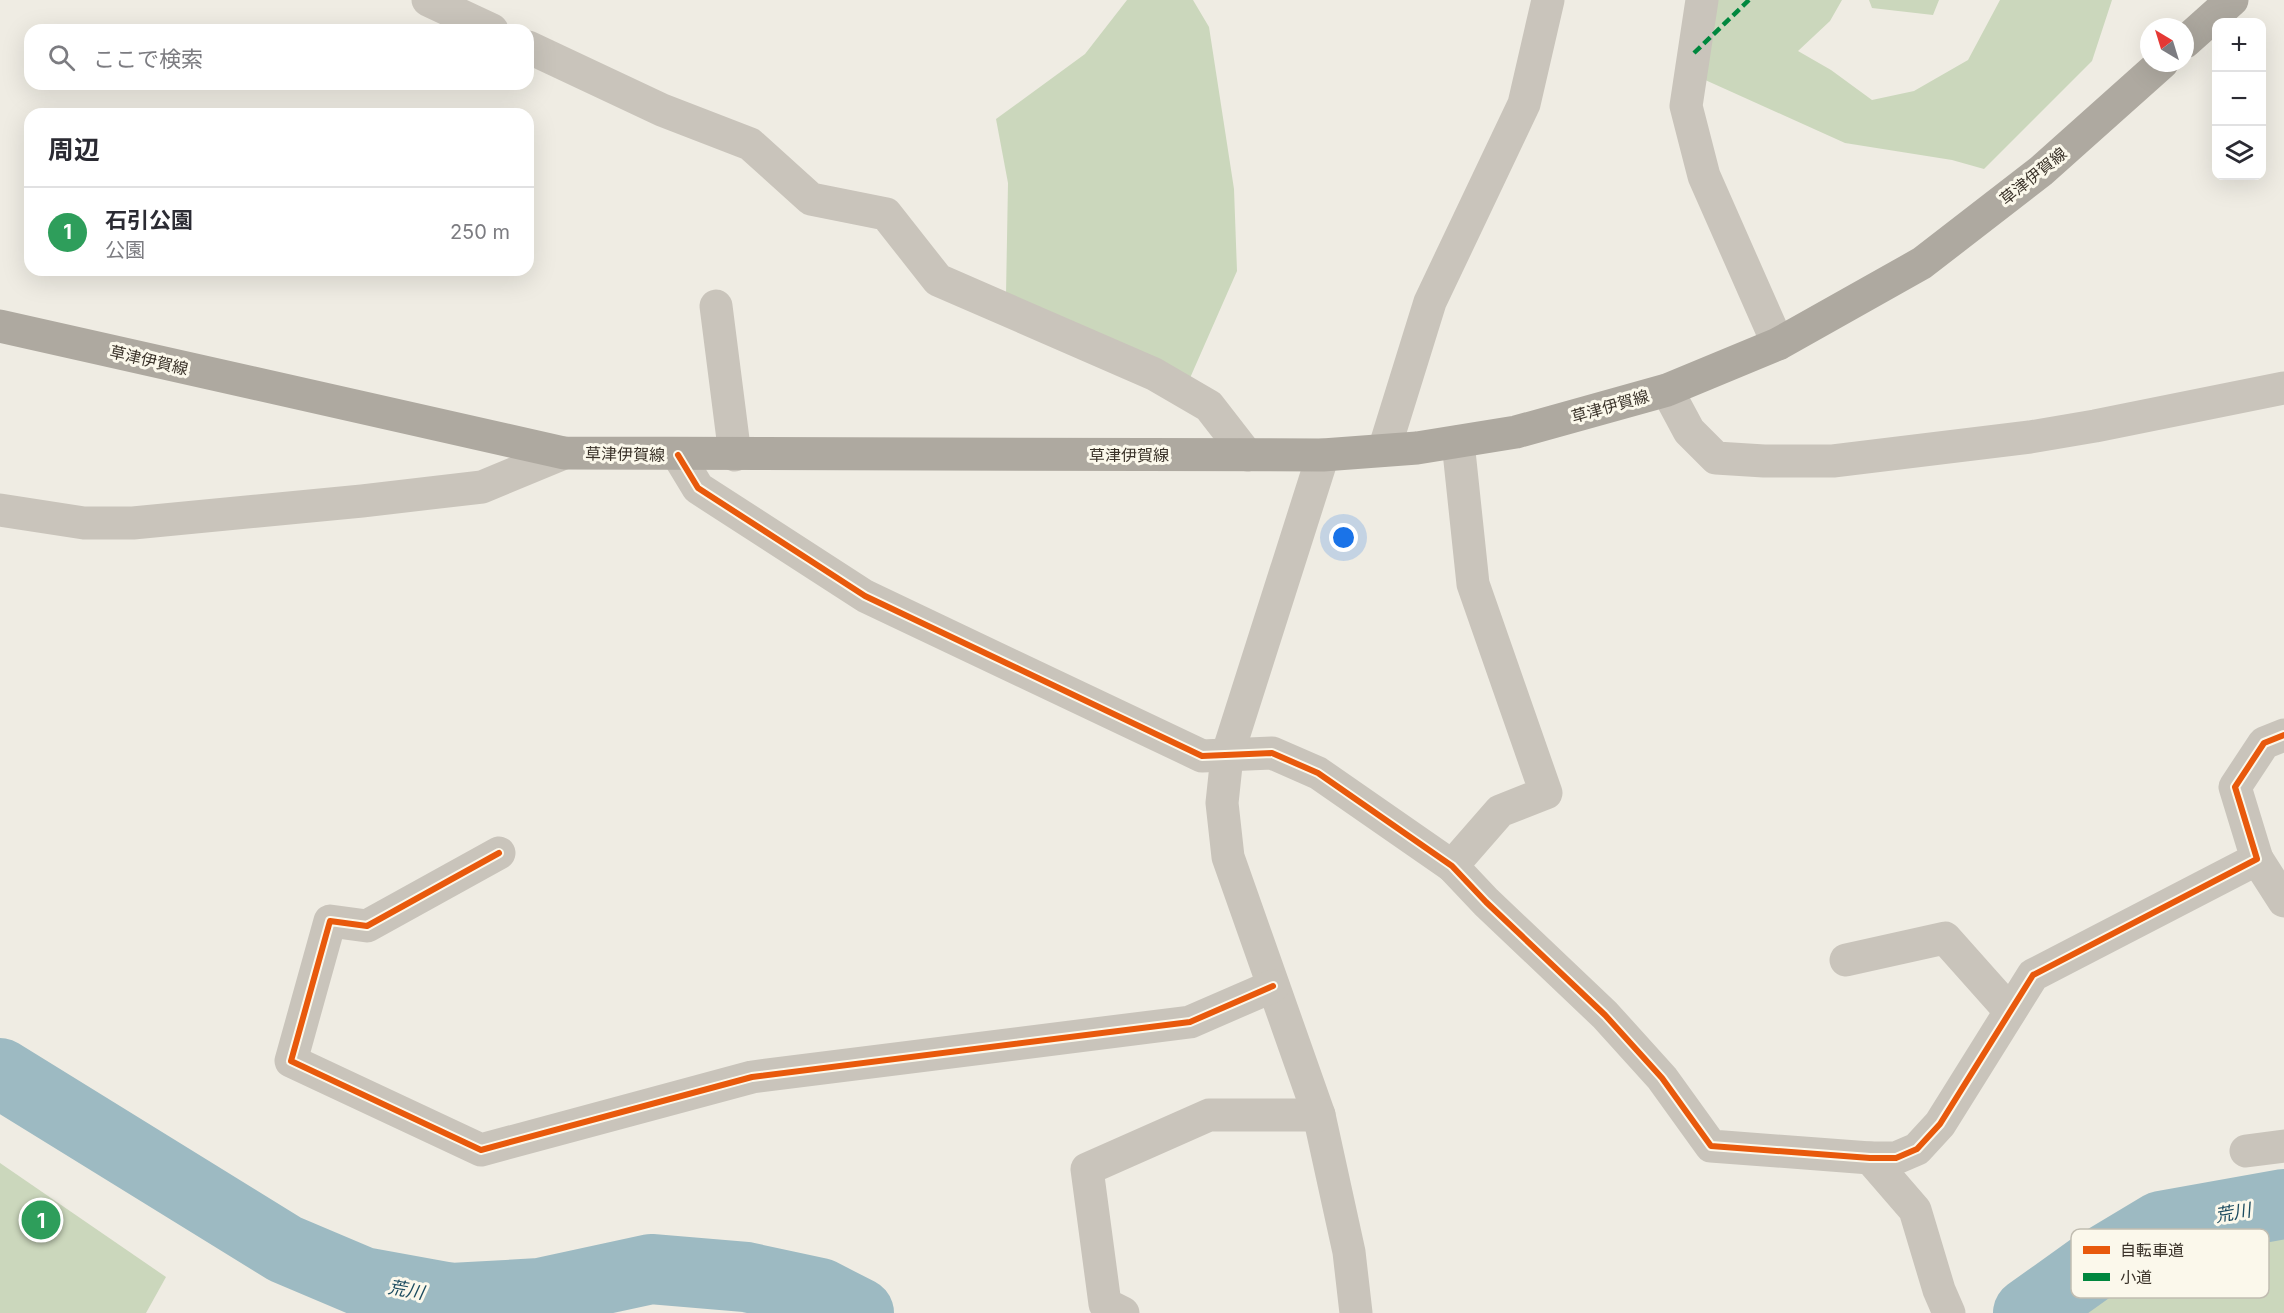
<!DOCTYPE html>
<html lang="ja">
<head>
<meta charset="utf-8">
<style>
  body { margin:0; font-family:Inter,"Noto Sans JP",sans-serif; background:#f7f7f7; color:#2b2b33 }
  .controls { position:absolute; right:18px; top:18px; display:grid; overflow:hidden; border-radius:12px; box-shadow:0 6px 24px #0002 }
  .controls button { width:54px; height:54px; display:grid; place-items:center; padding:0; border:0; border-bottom:2px solid #e1e1e2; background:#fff; color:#2b2b33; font:30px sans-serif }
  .compass { position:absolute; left:2140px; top:18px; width:54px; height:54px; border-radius:50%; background:#fff; box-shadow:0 6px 24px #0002; rotate:322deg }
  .you { position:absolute; left:1344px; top:538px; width:21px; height:21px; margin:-15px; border:4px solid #fff; border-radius:50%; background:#1a73e8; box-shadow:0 0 0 9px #1a73e833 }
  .badge { display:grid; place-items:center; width:39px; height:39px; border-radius:50%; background:#b45309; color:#fff; font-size:20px; font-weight:700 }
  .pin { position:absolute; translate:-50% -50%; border:3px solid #fff; box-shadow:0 2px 6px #0006 }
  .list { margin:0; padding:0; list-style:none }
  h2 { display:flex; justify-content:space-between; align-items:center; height:78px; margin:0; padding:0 24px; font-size:26px }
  h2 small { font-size:20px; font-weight:400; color:#7c7c81 }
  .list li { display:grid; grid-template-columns:39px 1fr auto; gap:18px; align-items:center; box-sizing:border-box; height:90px; padding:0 24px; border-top:2px solid #e1e1e2 }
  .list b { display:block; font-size:22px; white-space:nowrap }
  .list p { margin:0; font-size:20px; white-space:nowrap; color:#7c7c81 }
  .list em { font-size:20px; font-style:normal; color:#7c7c81 }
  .icon { flex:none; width:33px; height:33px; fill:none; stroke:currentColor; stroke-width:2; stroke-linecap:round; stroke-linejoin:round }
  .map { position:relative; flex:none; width:2284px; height:1313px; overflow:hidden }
  .search { position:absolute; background:#fff; box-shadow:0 6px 24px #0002; left:24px; top:24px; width:510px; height:66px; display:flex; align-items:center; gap:15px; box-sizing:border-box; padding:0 21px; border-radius:18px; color:#7c7c81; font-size:22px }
  .panel { position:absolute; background:#fff; box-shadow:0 6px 24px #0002; left:24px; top:108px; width:510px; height:168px; border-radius:18px }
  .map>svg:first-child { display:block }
  .green { fill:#cbd7bc }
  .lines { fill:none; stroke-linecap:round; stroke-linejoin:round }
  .river { stroke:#9dbac2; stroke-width:70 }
  .street { stroke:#c9c4bb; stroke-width:33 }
  .primary { stroke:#aea9a0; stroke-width:33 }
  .quiet { stroke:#00873e; stroke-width:4.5; stroke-dasharray:9 4.5; stroke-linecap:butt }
  .cycleway-casing { stroke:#fbf8eb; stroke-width:10 }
  .cycleway { stroke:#e8590c; stroke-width:6 }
  .labels { text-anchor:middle; stroke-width:6; stroke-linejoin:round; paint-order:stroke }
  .street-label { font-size:16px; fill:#3a3229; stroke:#fbf8eb }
  .water-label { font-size:18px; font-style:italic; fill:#1b4b5f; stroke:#fbf8eb }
  .key { fill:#fbf8eb; stroke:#c1bdb1; stroke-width:1.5 }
  .key-label { font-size:16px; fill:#3a3229 }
</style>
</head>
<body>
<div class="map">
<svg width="2284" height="1313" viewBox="0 0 2284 1313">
  <rect width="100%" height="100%" fill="#efece3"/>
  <g class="green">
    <polygon points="1127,0 1193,0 1209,27 1234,189 1237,271 1190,378 1006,295 1008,183 996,119 1085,54"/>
    <polygon points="1716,0 1842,0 1830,21 1798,51 1831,70 1872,100 1914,91 1968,60 2000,0 2112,0 2092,61 1984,169 1952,160 1845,143 1703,79"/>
    <polygon points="1869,0 1939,0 1933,15 1872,8"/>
    <polygon points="0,1163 166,1277 146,1313 0,1313"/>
    <polygon points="2284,1194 2284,1313 2018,1313 2142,1219"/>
  </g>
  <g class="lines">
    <g class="river">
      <polyline points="0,1073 285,1249 363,1282 451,1298 540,1293 651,1269 746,1277 820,1293 859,1313"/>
      <polyline points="2028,1313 2091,1268 2161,1226 2284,1204"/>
    </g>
    <g class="street">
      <polyline points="428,0 492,30"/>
      <polyline points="1702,0 1686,106 1704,176 1778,344"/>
      <polyline points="528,47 662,110 750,144 811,199 886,214 938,280 1154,374 1209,406 1247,455"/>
      <polyline points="716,306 735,455"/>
      <polyline points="1667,390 1689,431 1716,458 1764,461 1833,461 2030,437 2095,426 2284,388"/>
      <polyline points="1384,450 1430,302 1524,104 1548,0"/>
      <polyline points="678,455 698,488 865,596 1202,756 1272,753 1318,773 1452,866 1486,902 1605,1015 1662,1078 1711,1146 1870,1158 1896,1158 1917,1149 1940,1124 2033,975 2257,859 2235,787 2264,743 2284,735"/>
      <polyline points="1323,455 1227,756 1222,803 1228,857 1319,1115 1349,1252 1356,1313"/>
      <polyline points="0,510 84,523 133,523 362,501 482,487 564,453"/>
      <polyline points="499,853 367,926 330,921 291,1061 481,1150 752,1077 1190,1022 1273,986"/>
      <polyline points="2257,859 2284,901"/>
      <polyline points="1452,866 1500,811 1546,793 1473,584 1458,442"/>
      <polyline points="1846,960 1945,938 2010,1011"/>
      <polyline points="2246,1151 2284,1146"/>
      <polyline points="1870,1158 1915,1210 1939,1290 1949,1313"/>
      <polyline points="1123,1313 1105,1304 1087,1169 1209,1115 1319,1115"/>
    </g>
    <g class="primary">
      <polyline points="2185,42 2232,0"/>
      <polyline points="0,326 564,453 1323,455 1417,448 1516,432 1667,390 1778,344 1922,263 2041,171 2162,63"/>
    </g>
    <polyline class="quiet" points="1694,53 1749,0"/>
    <defs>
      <g id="cycleway">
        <polyline points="678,455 698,488 865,596 1202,756 1272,753 1318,773 1452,866 1486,902 1605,1015 1662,1078 1711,1146 1870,1158 1896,1158 1917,1149 1940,1124 2033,975 2257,859 2235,787 2264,743 2284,735"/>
        <polyline points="499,853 367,926 330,921 291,1061 481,1150 752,1077 1190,1022 1273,986"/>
      </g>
    </defs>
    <use href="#cycleway" class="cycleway-casing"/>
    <use href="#cycleway" class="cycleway"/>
  </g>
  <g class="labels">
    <g class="street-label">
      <text transform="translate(2033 176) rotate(-39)" y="6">草津伊賀線</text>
      <text transform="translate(149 360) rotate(13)" y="6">草津伊賀線</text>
      <text transform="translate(1610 406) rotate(-16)" y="6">草津伊賀線</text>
      <text transform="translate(625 454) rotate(1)" y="6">草津伊賀線</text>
      <text x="1129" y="461">草津伊賀線</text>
    </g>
    <g class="water-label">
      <text transform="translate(2233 1213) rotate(-10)" y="6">荒川</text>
      <text transform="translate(406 1290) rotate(10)" y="6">荒川</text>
    </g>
  </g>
  <rect x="2071" y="1229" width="198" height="69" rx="9" class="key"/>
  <rect x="2083" y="1246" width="27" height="8" fill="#e8590c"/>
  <rect x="2083" y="1273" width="27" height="8" fill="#00873e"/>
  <g class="key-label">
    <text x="2120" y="1256">自転車道</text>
    <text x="2120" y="1283">小道</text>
  </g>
</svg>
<div class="controls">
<button>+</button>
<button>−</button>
<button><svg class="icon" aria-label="layers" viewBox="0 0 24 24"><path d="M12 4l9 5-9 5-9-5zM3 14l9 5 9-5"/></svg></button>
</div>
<svg class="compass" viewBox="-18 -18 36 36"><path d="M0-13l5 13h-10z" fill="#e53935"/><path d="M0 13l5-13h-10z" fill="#7c7c81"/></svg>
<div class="you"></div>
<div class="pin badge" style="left:41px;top:1220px;background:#2e9e5b">1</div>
<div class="search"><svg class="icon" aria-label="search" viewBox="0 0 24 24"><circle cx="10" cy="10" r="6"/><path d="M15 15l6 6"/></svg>ここで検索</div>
<section class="panel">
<h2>周辺<small></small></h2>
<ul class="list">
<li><span class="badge" style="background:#2e9e5b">1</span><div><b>石引公園</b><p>公園</p></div><em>250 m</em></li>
</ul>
</section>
</div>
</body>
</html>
